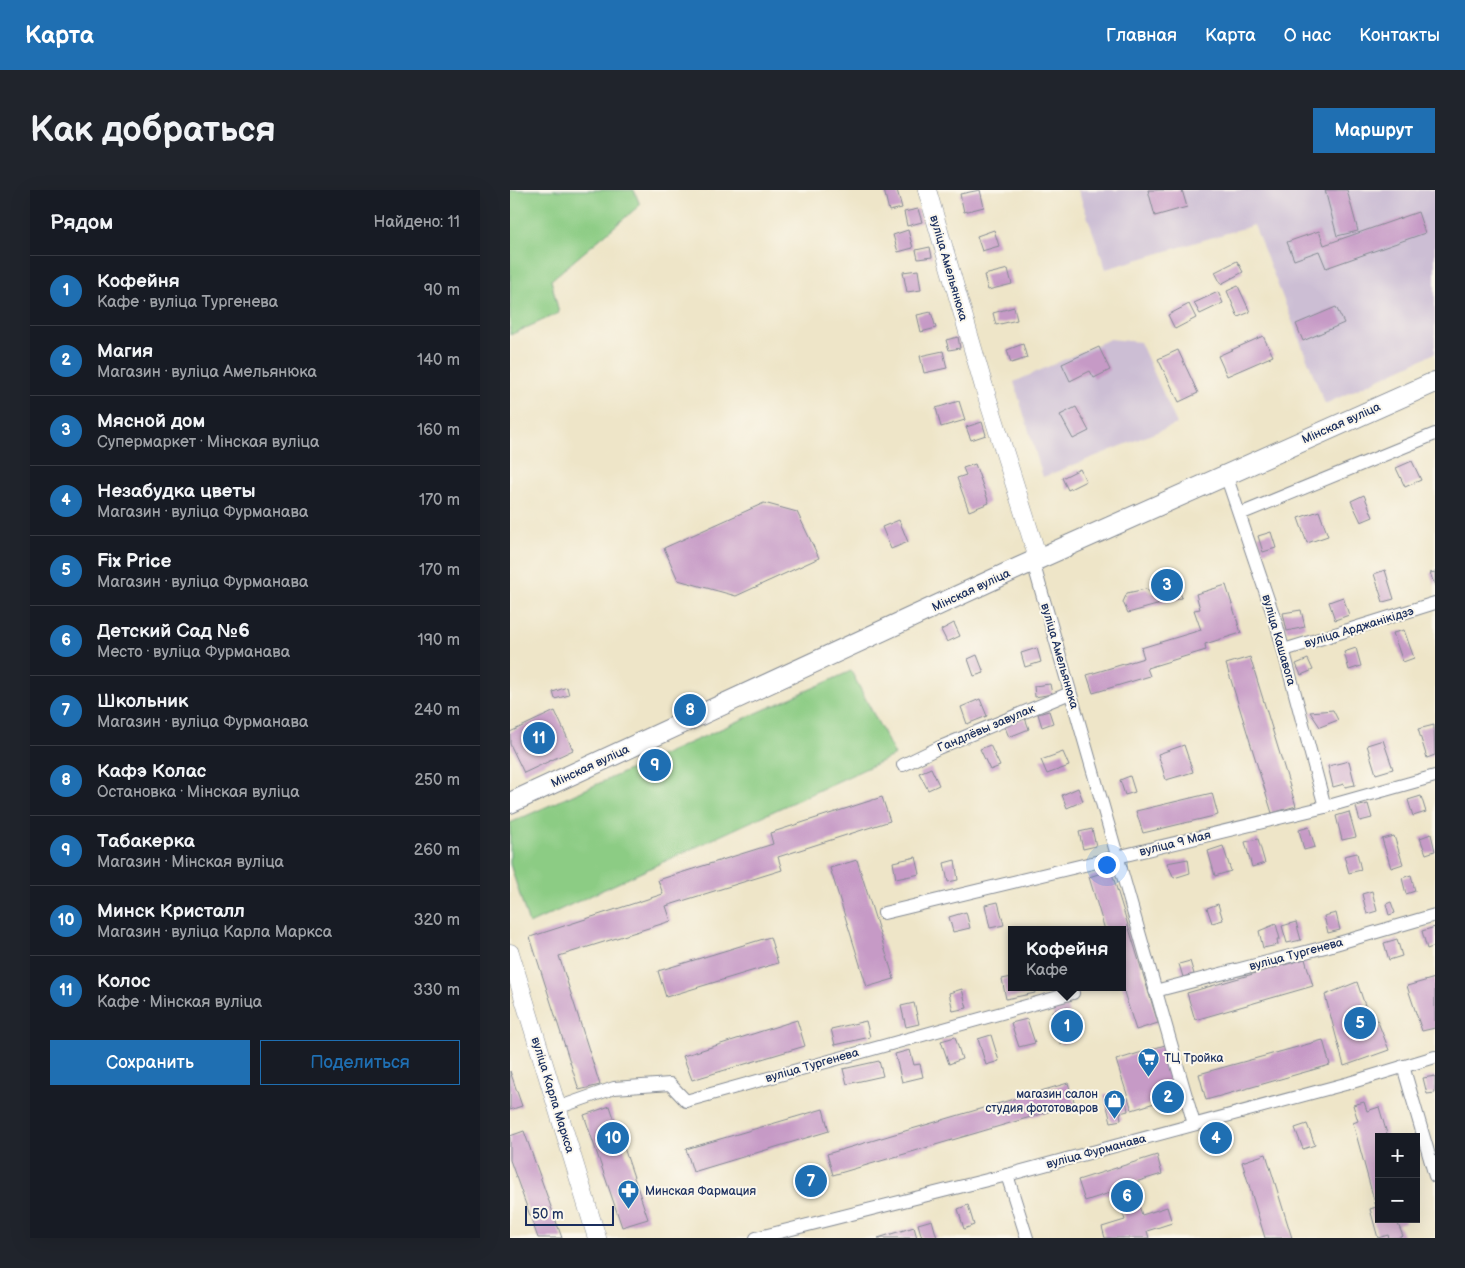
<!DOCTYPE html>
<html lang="ru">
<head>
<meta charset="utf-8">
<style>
  body { margin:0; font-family:"Balsamiq Sans",sans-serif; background:#20242c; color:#f1f3f6 }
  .controls { position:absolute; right:15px; bottom:15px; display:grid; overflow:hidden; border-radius:0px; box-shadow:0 5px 20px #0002 }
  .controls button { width:45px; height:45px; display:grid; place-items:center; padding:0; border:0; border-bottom:1px solid #363941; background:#171b24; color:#f1f3f6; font:25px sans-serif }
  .scale { position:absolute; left:15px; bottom:12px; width:89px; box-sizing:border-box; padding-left:5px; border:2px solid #1b2f5e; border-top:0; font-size:14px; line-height:18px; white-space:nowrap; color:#1b2f5e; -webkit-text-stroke:4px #fbf7ec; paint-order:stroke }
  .you { position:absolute; left:596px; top:674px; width:18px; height:18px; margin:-12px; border:4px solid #fff; border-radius:50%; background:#1a73e8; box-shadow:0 0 0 8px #1a73e833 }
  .badge { display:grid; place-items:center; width:32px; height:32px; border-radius:50%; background:#1f6fb2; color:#fff; font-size:16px; font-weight:700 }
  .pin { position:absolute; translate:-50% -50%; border:2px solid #fff; box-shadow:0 1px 5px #0006 }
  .popup { position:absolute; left:498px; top:736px; width:118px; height:65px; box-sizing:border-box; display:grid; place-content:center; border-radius:0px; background:#171b24; filter:drop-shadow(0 1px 4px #0005); font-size:16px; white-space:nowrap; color:#9ea1a6 }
  .popup b { font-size:19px; color:#f1f3f6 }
  .popup::after { content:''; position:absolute; left:50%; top:100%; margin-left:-10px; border:10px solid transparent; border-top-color:#171b24 }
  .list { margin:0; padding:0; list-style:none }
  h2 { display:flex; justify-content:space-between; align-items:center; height:65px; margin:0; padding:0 20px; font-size:21px }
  h2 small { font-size:16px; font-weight:400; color:#9ea1a6 }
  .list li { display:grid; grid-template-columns:32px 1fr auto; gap:15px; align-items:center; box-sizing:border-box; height:70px; padding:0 20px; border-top:1px solid #363941 }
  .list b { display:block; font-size:19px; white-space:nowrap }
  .list p { margin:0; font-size:16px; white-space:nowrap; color:#9ea1a6 }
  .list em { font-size:16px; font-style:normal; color:#9ea1a6 }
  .actions { display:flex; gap:10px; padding:15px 20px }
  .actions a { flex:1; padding:11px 0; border:1px solid #1f6fb2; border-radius:0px; text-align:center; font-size:18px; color:#1f6fb2 }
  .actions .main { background:#1f6fb2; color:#fff }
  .map { position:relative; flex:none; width:925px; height:1048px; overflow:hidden; border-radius:0px }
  header { display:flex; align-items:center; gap:30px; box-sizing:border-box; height:70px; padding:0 25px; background:#1f6fb2; color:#fff }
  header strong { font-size:24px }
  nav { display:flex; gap:28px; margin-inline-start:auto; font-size:18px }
  .intro { display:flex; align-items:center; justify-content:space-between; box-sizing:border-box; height:120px; padding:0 30px }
  h1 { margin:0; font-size:35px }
  .button { padding:12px 22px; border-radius:0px; background:#1f6fb2; color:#fff; font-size:18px; font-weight:700 }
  main { display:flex; gap:30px; padding:0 30px }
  aside { flex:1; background:#171b24; border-radius:0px; box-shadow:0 5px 20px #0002 }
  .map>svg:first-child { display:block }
  .industrial { fill:#ccbed4 }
  .green { fill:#8ccc84; stroke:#547e71 }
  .building { fill:#c69ac6 }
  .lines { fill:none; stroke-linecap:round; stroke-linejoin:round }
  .street-casing { stroke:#848a93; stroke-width:14 }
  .secondary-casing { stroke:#848a93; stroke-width:19 }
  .primary-casing { stroke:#848a93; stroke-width:22 }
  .street { stroke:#fff; stroke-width:12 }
  .secondary { stroke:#fff; stroke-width:18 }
  .primary { stroke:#fff; stroke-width:20 }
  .labels { text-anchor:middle; stroke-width:4; stroke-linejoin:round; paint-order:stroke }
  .street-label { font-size:12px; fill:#1b2f5e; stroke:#fbf7ec }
  .poi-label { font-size:12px; fill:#1b2f5e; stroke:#fbf7ec; text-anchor:start }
</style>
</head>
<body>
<header>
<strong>Карта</strong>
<nav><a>Главная</a><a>Карта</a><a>О нас</a><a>Контакты</a></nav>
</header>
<div class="intro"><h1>Как добраться</h1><a class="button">Маршрут</a></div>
<main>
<aside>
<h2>Рядом<small>Найдено: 11</small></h2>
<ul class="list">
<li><span class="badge">1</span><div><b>Кофейня</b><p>Кафе · вуліца Тургенева</p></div><em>90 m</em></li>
<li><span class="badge">2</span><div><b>Магия</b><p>Магазин · вуліца Амельянюка</p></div><em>140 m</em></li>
<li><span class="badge">3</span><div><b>Мясной дом</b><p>Супермаркет · Мінская вуліца</p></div><em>160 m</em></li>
<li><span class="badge">4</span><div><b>Незабудка цветы</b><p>Магазин · вуліца Фурманава</p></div><em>170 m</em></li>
<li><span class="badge">5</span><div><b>Fix Price</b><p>Магазин · вуліца Фурманава</p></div><em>170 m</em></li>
<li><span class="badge">6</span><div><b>Детский Сад №6</b><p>Место · вуліца Фурманава</p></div><em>190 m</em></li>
<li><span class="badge">7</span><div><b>Школьник</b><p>Магазин · вуліца Фурманава</p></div><em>240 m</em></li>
<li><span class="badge">8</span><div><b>Кафэ Колас</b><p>Остановка · Мінская вуліца</p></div><em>250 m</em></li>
<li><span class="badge">9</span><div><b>Табакерка</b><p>Магазин · Мінская вуліца</p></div><em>260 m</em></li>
<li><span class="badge">10</span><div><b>Минск Кристалл</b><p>Магазин · вуліца Карла Маркса</p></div><em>320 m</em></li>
<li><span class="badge">11</span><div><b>Колос</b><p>Кафе · Мінская вуліца</p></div><em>330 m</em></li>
</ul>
<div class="actions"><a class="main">Сохранить</a><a>Поделиться</a></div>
</aside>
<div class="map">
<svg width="925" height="1048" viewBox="0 0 925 1048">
  <rect width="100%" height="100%" fill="#fbf7ec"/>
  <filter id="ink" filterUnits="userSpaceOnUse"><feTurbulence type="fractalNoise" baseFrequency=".02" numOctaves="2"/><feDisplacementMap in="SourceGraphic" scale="10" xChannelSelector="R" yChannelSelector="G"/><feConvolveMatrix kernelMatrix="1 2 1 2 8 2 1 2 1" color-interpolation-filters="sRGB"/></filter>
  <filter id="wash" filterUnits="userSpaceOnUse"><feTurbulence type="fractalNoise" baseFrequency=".0096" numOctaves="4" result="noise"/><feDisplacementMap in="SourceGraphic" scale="20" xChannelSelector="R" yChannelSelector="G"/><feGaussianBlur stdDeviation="1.12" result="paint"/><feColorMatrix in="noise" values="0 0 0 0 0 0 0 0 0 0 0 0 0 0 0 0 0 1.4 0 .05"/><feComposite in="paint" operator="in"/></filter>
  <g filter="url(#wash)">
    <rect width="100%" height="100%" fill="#eee5c8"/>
    <g class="industrial">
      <polygon points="568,0 925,0 925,163 815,214 744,35 596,79"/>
      <polygon points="600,149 630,152 667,234 533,287 504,192"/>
    </g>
    <g class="green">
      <polygon points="0,0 124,0 130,15 41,90 49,123 0,145"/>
      <polygon points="341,481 385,565 19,734 0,674 0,633"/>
    </g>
    <g id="blocks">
      <g class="building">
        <polygon points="374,0 387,0 392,18 379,21"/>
        <polygon points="470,0 474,17 454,22 450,4"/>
        <polygon points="638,0 672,0 677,17 645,26"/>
        <polygon points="815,0 837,0 848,41 827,46"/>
        <polygon points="408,19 412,32 397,36 394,22"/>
        <polygon points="908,22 915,43 816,78 809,61 784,70 777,52 809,41 814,55"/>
        <polygon points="398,40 403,58 388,62 383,45"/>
        <polygon points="484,40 489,56 472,61 467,46"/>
        <polygon points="420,57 422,67 408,69 406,60"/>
        <polygon points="727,71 733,82 711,94 705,82"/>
        <polygon points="498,79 502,94 478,100 474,85"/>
        <polygon points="408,80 411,100 397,102 393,82"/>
        <polygon points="728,96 740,122 728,127 717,101"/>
        <polygon points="708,102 713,113 690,124 684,113"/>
        <polygon points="679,114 686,128 665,139 658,125"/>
        <polygon points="504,117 507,130 486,135 483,123"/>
        <polygon points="826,117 834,133 793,151 786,134"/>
        <polygon points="421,122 426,138 411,142 407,125"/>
        <polygon points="753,146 763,166 717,186 708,166"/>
        <polygon points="448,147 450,158 439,160 436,150"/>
        <polygon points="513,154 517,168 501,173 497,160"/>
        <polygon points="589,157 600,180 584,188 580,181 560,191 552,174"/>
        <polygon points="668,160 688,203 669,212 648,169"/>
        <polygon points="433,161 437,178 414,183 410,166"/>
        <polygon points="449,211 455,230 431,237 426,218"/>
        <polygon points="566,217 579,241 563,249 550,225"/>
        <polygon points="472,232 476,245 461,250 456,237"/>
        <polygon points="902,271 911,290 895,297 886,278"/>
        <polygon points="465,274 479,313 459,321 447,288 456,285 453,278"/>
        <polygon points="570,279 576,291 558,300 552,288"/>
        <polygon points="854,305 863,327 851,332 841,311"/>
        <polygon points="254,313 287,322 309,368 226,406 168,390 154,358"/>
        <polygon points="809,321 818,346 797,353 788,328"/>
        <polygon points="389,330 398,352 381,359 372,337"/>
        <polygon points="761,342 766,358 753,362 748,346"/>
        <polygon points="875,380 884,409 873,412 864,384"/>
        <polygon points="925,382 925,396 920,383"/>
        <polygon points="663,383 672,408 618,423 613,412 617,403 636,399 642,403 648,401 643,390"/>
        <polygon points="716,395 731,443 695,454 696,460 637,478 640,486 583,503 577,485 634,468 631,458 691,440 684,420 690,419 686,404"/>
        <polygon points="833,407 839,425 825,430 819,412"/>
        <polygon points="791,420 795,437 777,441 773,423"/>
        <polygon points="444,433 450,446 437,452 431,440"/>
        <polygon points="894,440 904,468 893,472 883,443"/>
        <polygon points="527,458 531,472 515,477 511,463"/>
        <polygon points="846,458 851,476 839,480 834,462"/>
        <polygon points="467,465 474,483 464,486 458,469"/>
        <polygon points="740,467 786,616 762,623 716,474"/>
        <polygon points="798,469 803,480 791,485 786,474"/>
        <polygon points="540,494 542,504 525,507 524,496"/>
        <polygon points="57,497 59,505 45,509 43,502"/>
        <polygon points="470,509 477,526 457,534 451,517"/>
        <polygon points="823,520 828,530 810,537 800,522"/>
        <polygon points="45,521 63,560 14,583 0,554 0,542"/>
        <polygon points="539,521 543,533 532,537 528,524"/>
        <polygon points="515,528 519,539 499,547 494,535"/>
        <polygon points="924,535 925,565 917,568 908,539"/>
        <polygon points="873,550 883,579 866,584 857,555"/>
        <polygon points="480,555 490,576 480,580 470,559"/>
        <polygon points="674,555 683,582 656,590 648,564"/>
        <polygon points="553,562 559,576 537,584 531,570"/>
        <polygon points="839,571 845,595 835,597 834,594 823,597 818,576"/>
        <polygon points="421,578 429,595 418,600 409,583"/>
        <polygon points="620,586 625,602 615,605 610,590"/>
        <polygon points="568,598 573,611 557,618 552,605"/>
        <polygon points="702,603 708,625 633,643 626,621"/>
        <polygon points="911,606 916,622 903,626 898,610"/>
        <polygon points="372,607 380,631 268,667 272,680 156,716 161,731 49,766 90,895 69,900 20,747 153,704 148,690 263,654 260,643"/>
        <polygon points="858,614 862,628 850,631 846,617"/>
        <polygon points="839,622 846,647 832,650 826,626"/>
        <polygon points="799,637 805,657 794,660 789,640"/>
        <polygon points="582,639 586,656 573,659 569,642"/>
        <polygon points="921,644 925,661 916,664 910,648"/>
        <polygon points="884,646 893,674 881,678 872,649"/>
        <polygon points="748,649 755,673 742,677 735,652"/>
        <polygon points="713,656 721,681 705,686 698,661"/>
        <polygon points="847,663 851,680 839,683 834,666"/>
        <polygon points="406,667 410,684 386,689 383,672"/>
        <polygon points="678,669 680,683 664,688 657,673"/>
        <polygon points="347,670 384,789 357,797 320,678"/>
        <polygon points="445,670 448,690 438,692 434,673"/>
        <polygon points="601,680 648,833 626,840 612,796 612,740 595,740 579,687"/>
        <polygon points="901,685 905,701 896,704 892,688"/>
        <polygon points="862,701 867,721 857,724 852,704"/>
        <polygon points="488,712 494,735 480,738 475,715"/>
        <polygon points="881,712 885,723 879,725 876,714"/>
        <polygon points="708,714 713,730 702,733 697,718"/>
        <polygon points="456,722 460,738 443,742 439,727"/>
        <polygon points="826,723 830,740 818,743 814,726"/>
        <polygon points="786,732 791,750 777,753 772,736"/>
        <polygon points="766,734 770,749 767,749 768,755 753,758 749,741"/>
        <polygon points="925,737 925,756 917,759 912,741"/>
        <polygon points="260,747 268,773 156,807 148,781"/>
        <polygon points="887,749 892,766 879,770 874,753"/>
        <polygon points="795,769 803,796 685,830 677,803"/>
        <polygon points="680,771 684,784 673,787 669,774"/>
        <polygon points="502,787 502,797 524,797 525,803 496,809 492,789"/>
        <polygon points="925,788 925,838 912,841 897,796"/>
        <polygon points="847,792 860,830 866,827 879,860 834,876 815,805"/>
        <polygon points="452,799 457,818 443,821 439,803"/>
        <polygon points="404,813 409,834 396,837 391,816"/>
        <polygon points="557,817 566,850 551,854 542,821"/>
        <polygon points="517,829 525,853 509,857 501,833"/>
        <polygon points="287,830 295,856 182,890 173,866"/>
        <polygon points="356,831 360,847 325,855 321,839"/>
        <polygon points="481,845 489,871 476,875 468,849"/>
        <polygon points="445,847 452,869 439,874 431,851"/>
        <polygon points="813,850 820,875 696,910 689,884"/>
        <polygon points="655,855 670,905 622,920 606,870"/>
        <polygon points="400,860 404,875 410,874 413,887 392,892 385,864"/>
        <polygon points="369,871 373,886 337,894 333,879"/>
        <polygon points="0,881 12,916 0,920"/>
        <polygon points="925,886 925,903 917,904 913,888"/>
        <polygon points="558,893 565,914 323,985 317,964"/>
        <polygon points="604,903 607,912 616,910 618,921 610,923 611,930 601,932 594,905"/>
        <polygon points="854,912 857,921 869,917 878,947 869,947 869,1029 894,1029 895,1032 888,1034 893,1046 887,1048 879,1048 878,1045 868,1048 860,1019 866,1017 843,933 848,931 843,915"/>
        <polygon points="100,916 138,1029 112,1037 74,925"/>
        <polygon points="313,919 319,941 183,982 176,959"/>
        <polygon points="797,934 805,955 793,959 785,938"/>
        <polygon points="712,939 715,954 703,957 699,942"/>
        <polygon points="14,941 52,1048 28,1048 0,970 0,946"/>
        <polygon points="756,964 782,1048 755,1048 732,972"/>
        <polygon points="647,965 652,984 622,993 632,1025 657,1017 662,1033 637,1041 639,1048 595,1048 592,1037 615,1030 606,1001 575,1011 568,990"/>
        <polygon points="306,986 308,995 296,997 294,987"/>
        <polygon points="458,1015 464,1035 454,1039 448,1019"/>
        <polygon points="422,1030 427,1048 412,1048 408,1034"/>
        <polygon points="404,1037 407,1048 368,1048"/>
      </g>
    </g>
  </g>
  <g filter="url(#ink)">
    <use href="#blocks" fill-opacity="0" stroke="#848a93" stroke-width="1"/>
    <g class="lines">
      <defs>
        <g id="street">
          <polyline points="716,285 767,436 815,617"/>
          <polyline points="730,324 925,244"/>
          <polyline points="523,372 684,934"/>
          <polyline points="774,460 925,413"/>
          <polyline points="393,575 428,558 560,503"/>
          <polyline points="374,723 815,617 925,586"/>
          <polyline points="645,801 815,757 925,725"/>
          <polyline points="893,876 925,986"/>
          <polyline points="47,918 104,898 160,894 176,911 563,803"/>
          <polyline points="497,985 517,1048"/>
          <polyline points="246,1048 497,985 839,893 925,867"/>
        </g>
        <g id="secondary">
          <polyline points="417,0 474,197 526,362 523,372"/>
          <polyline points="0,763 87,1048"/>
        </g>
        <polyline id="primary" points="0,613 508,378 925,192"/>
      </defs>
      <use href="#street" class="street-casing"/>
      <use href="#secondary" class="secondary-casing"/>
      <use href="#primary" class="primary-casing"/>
      <use href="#street" class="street"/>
      <use href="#secondary" class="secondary"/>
      <use href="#primary" class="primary"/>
    </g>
  </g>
  <defs>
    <symbol id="supermarket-pin" viewBox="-11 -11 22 30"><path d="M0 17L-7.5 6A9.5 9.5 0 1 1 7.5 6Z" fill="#1f6fb2" stroke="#fbf7ec"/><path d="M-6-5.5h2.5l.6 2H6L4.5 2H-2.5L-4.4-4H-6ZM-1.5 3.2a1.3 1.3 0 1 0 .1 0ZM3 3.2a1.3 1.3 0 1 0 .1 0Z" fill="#fff"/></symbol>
    <symbol id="shop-pin" viewBox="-11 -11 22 30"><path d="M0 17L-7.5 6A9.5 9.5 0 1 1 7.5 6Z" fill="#1f6fb2" stroke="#fbf7ec"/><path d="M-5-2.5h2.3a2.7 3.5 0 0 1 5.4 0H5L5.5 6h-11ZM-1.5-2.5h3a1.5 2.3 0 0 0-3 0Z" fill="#fff"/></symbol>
    <symbol id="pharmacy-pin" viewBox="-11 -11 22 30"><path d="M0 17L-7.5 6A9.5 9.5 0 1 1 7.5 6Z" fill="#1f6fb2" stroke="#fbf7ec"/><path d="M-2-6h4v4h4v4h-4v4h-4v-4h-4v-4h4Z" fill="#fff"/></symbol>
  </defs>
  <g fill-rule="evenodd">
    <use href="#supermarket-pin" x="626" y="856" width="25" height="34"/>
    <use href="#shop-pin" x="592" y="898" width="25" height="34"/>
    <use href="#pharmacy-pin" x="106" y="988" width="25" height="34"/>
  </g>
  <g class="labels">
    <g class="street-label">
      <text transform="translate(439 78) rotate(74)" y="4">вуліца Амельянюка</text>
      <text transform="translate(831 233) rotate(-24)" y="4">Мінская вуліца</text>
      <text transform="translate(461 400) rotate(-25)" y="4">Мінская вуліца</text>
      <text transform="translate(849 437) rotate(-17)" y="4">вуліца Арджанікідзэ</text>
      <text transform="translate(769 450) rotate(74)" y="4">вуліца Кашавога</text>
      <text transform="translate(550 466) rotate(74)" y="4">вуліца Амельянюка</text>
      <text transform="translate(476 538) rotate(-23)" y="4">Гандлёвы завулак</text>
      <text transform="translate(80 576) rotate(-25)" y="4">Мінская вуліца</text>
      <text transform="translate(665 653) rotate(-14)" y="4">вуліца 9 Мая</text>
      <text transform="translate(786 764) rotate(-15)" y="4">вуліца Тургенева</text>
      <text transform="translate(302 875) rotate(-16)" y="4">вуліца Тургенева</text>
      <text transform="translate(43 905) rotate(73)" y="4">вуліца Карла Маркса</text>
      <text transform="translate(586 961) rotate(-15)" y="4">вуліца Фурманава</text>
    </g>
    <g class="poi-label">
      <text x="654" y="872">ТЦ Тройка</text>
      <text x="588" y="908" text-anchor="end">магазин салон<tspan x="588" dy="14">студия фототоваров</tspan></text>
      <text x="135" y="1005">Минская Фармация</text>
    </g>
  </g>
</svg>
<div class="controls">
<button>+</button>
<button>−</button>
</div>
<div class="scale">50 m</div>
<div class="you"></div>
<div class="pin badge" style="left:557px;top:836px">1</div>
<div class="popup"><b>Кофейня</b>Кафе</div>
<div class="pin badge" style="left:658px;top:907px">2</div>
<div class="pin badge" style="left:657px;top:395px">3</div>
<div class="pin badge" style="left:706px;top:948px">4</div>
<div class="pin badge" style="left:850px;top:833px">5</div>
<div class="pin badge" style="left:617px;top:1006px">6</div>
<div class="pin badge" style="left:301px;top:991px">7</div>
<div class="pin badge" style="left:180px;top:520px">8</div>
<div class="pin badge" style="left:145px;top:575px">9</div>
<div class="pin badge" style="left:103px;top:948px">10</div>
<div class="pin badge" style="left:29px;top:548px">11</div>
</div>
</main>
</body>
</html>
